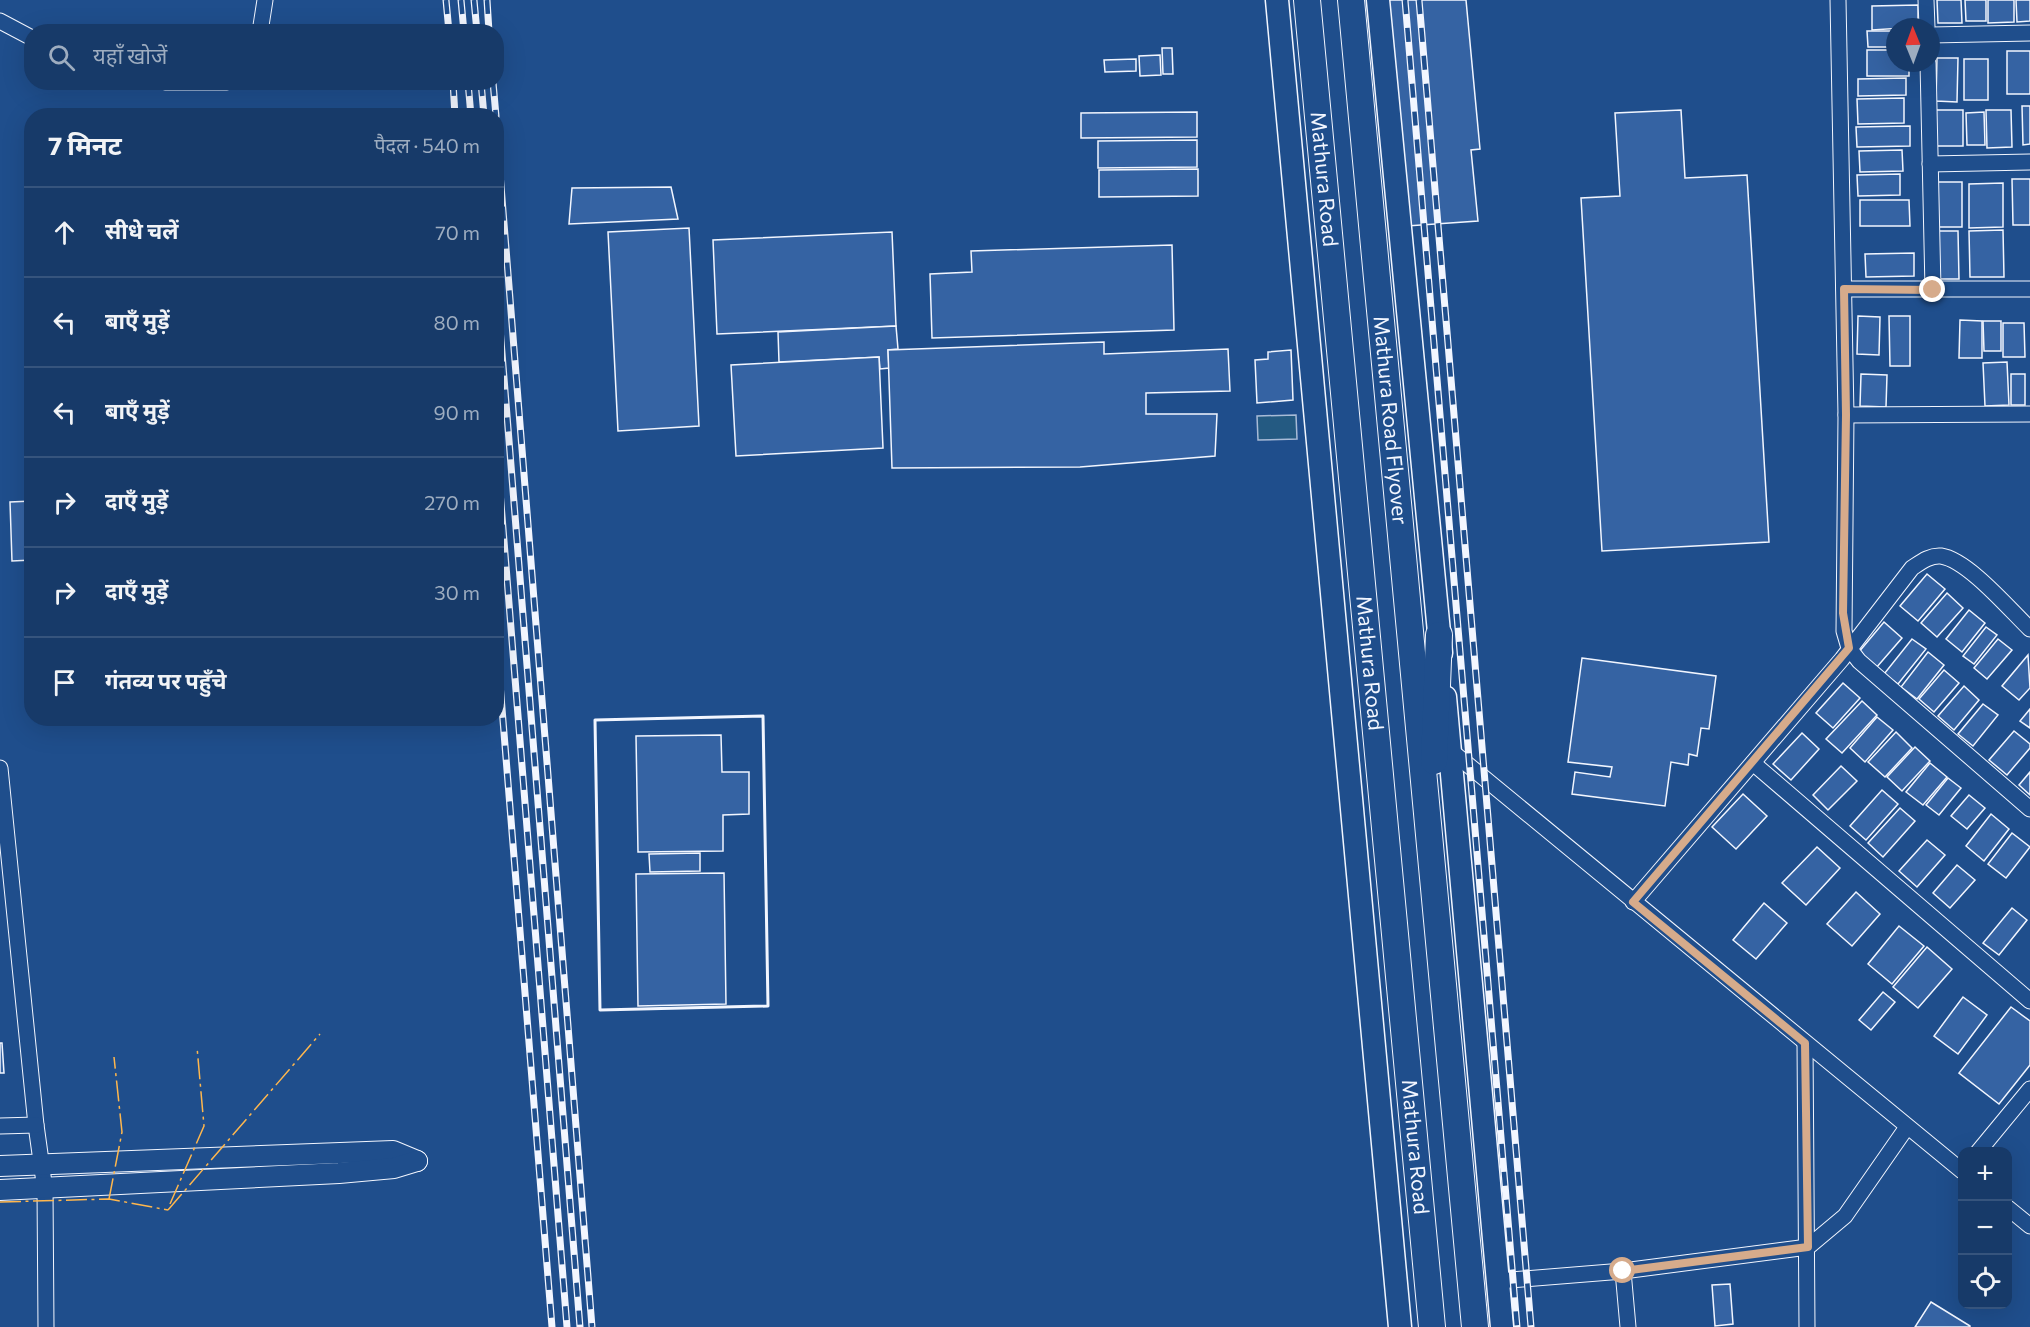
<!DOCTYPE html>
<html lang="hi">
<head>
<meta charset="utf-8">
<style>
  body { margin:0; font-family:Commissioner,"Noto Sans Devanagari",sans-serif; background:#20416f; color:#f1f3f6 }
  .controls { position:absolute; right:18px; bottom:18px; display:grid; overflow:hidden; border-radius:12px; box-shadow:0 6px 24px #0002 }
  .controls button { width:54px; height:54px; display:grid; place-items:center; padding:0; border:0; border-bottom:2px solid #36547d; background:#173a69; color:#f1f3f6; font:30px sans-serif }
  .compass { position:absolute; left:1886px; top:18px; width:54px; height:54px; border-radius:50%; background:#173a69; box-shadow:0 6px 24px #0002; rotate:359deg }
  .stop { position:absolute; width:18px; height:18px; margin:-14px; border:4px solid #d6ab8b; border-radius:50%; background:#fff }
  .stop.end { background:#d6ab8b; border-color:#fff; box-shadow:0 2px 6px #0008 }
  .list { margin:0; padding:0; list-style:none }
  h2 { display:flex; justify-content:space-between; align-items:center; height:78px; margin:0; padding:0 24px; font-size:26px }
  h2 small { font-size:20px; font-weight:400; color:#9eadc0 }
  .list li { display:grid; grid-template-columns:39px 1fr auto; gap:18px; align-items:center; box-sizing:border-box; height:90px; padding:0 24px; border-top:2px solid #36547d }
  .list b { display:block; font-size:22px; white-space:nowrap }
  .list em { font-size:20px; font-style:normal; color:#9eadc0 }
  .icon { flex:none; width:33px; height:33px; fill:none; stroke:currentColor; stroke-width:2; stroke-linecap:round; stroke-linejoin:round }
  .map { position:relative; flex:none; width:2030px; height:1327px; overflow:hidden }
  .search { position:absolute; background:#173a69; box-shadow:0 6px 24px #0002; left:24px; top:24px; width:480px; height:66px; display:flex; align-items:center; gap:15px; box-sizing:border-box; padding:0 21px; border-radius:24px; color:#9eadc0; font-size:22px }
  .panel { position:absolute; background:#173a69; box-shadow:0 6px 24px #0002; left:24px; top:108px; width:480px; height:618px; border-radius:24px }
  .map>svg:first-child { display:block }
  .green { fill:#245a82; stroke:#a8bbd7; stroke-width:1.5 }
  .building { fill:#3563a3; stroke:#f2f6ff; stroke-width:1.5 }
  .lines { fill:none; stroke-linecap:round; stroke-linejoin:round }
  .minor-casing { stroke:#f2f6ff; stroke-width:17 }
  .tertiary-casing { stroke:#f2f6ff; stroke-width:22 }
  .secondary-casing { stroke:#f2f6ff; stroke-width:25 }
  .trunk-casing { stroke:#f2f6ff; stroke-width:28 }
  .minor { stroke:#1f4e8c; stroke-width:15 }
  .tertiary { stroke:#1f4e8c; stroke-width:20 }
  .secondary { stroke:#1f4e8c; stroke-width:22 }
  .trunk { stroke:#1f4e8c; stroke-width:26 }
  .rail-casing { stroke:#f2f6ff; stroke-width:7 }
  .rail { stroke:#1f4e8c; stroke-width:4.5; stroke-dasharray:14; stroke-linecap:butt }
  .wall { stroke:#f2f6ff; stroke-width:3 }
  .power { stroke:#ffb74d; stroke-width:1.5; stroke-dasharray:21 4.5 3 4.5; stroke-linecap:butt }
  .route { stroke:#d6ab8b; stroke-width:8 }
  .labels { text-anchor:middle; stroke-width:4.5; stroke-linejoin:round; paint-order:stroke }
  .street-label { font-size:21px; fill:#f2f6ff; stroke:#1f4e8c }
</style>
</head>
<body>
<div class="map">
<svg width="2030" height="1327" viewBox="0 0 2030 1327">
  <rect width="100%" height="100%" fill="#1f4e8c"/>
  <polygon class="green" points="1296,415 1297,439 1258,440 1257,416"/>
  <g class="building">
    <polygon points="1373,0 1466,0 1480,149 1471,150 1478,221 1407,226"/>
    <polygon points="1937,0 1961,0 1962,23 1938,23"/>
    <polygon points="1965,0 1986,0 1986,21 1966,21"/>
    <polygon points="1988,0 2014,0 2014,22 1988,23"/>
    <polygon points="2016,0 2030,0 2030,21 2017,22"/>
    <polygon points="1918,5 1918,27 1872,30 1872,6"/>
    <polygon points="1867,31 1895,31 1895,47 1868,47"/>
    <polygon points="1162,48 1172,48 1173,74 1163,74"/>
    <polygon points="1867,50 1895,50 1895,63 1909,63 1909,76 1867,76"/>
    <rect x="2007" y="51" width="23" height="43"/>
    <polygon points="1160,55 1161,75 1140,76 1139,56"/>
    <polygon points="1937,58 1958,58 1957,102 1936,101"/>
    <polygon points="1136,59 1136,71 1105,72 1104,60"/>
    <rect x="1964" y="59" width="24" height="41"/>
    <polygon points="1906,78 1906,95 1858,96 1858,79"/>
    <polygon points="1904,98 1904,123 1858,124 1857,99"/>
    <polygon points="2022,106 2030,106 2030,144 2023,145"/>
    <polygon points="1681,110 1685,178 1747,175 1769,542 1602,551 1581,198 1620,196 1615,113"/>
    <rect x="1935" y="110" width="28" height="36"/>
    <polygon points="1986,110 2011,110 2012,147 1987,148"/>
    <polygon points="1197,112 1197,137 1081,138 1081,113"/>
    <polygon points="1984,112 1985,145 1967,145 1966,113"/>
    <polygon points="1910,126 1910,146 1857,147 1856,127"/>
    <polygon points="1197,140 1197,167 1098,168 1098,141"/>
    <polygon points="1902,150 1903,171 1860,172 1859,151"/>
    <polygon points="1198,169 1198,196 1099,197 1099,170"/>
    <polygon points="1900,174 1900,195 1858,196 1857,175"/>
    <polygon points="2012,179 2030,179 2030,225 2013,225"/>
    <polygon points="1935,182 1962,182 1962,227 1936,227"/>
    <polygon points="2003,183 2003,227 1969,228 1969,184"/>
    <polygon points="671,187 678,219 569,224 572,188"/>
    <polygon points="1860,200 1909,200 1910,226 1860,226"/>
    <polygon points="689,228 699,426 618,431 608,232"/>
    <polygon points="2003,230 2004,277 1970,277 1969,231"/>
    <polygon points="1933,231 1958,231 1959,279 1933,279"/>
    <polygon points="892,232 896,326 717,334 713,240"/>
    <polygon points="1172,245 1174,330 932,338 930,274 972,272 971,251"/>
    <polygon points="1914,253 1914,276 1866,277 1865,254"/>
    <polygon points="1858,316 1880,317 1879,355 1857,354"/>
    <polygon points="1889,316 1910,316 1910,366 1890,366"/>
    <polygon points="1960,320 1982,321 1982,358 1959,358"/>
    <polygon points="1983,321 2001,321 2001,351 1984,351"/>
    <polygon points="2003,323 2024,323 2025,357 2003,357"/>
    <polygon points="896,326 898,349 888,350 889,368 880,369 879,357 779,362 778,332"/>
    <polygon points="1104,342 1104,354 1228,349 1230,391 1146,393 1146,414 1217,414 1215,456 1080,467 892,468 888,350"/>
    <polygon points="1291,350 1293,400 1257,403 1255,360 1268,359 1268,352"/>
    <polygon points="879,357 883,448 736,456 731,365"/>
    <polygon points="2007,362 2009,405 1985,406 1983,363"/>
    <polygon points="1861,374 1887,375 1886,407 1860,406"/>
    <rect x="2011" y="374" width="14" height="31"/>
    <polygon points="32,501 32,560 12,561 10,502"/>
    <polygon points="1927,574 1945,589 1918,621 1900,606"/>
    <polygon points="1947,593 1963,608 1937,637 1921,623"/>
    <polygon points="1969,610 1985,623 1962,652 1946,639"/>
    <polygon points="1884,622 1902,638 1876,668 1858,653"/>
    <polygon points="1986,627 1997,635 1974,664 1963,656"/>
    <polygon points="1912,639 1926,649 1898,684 1884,674"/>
    <polygon points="1998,639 2012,650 1987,679 1974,668"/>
    <polygon points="1928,652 1944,665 1917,699 1901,687"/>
    <polygon points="2028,655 2030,688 2019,700 2002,686"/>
    <polygon points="1582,658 1716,676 1709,729 1701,728 1697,756 1689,754 1688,765 1671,762 1665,806 1572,794 1575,772 1610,777 1612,767 1568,762"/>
    <polygon points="1944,670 1959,683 1934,712 1919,699"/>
    <polygon points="1843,683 1860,698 1833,728 1816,713"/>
    <polygon points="1964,686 1979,700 1954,730 1938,716"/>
    <polygon points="1862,701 1877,715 1842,753 1826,739"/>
    <polygon points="1983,704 1998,715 1973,746 1958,734"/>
    <polygon points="2030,709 2030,728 2020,721"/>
    <polygon points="1877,717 1893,730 1865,762 1850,748"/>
    <polygon points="2014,731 2030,744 2030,748 2007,775 1989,760"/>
    <polygon points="1896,732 1912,748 1885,777 1868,762"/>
    <polygon points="1802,733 1819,749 1791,780 1773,764"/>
    <polygon points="721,735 722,772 749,772 749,814 723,815 723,851 638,852 636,736"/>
    <polygon points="1915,747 1930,761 1902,791 1887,777"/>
    <polygon points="1930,763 1947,777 1923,805 1906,792"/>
    <polygon points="1841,766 1857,781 1828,810 1813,795"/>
    <polygon points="2030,772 2030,795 2019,785"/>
    <polygon points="1948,778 1961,788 1939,815 1926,805"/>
    <polygon points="1882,790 1898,804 1866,840 1850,826"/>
    <polygon points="1743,794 1767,816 1736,849 1712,827"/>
    <polygon points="1969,795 1985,808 1967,829 1951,816"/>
    <polygon points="1900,808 1915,821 1883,857 1868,843"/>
    <polygon points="1991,814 2009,829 1984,861 1966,846"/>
    <polygon points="2012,833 2030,847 2006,878 1988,864"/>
    <polygon points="1927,840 1945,855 1917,887 1899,871"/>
    <polygon points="1817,847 1840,868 1806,905 1782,883"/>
    <polygon points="700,853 700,871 650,872 649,854"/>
    <polygon points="1957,865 1975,880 1950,908 1933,893"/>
    <polygon points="724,873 726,1004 638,1006 636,874"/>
    <polygon points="1856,892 1880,914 1852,946 1827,924"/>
    <polygon points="1764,903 1787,923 1756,959 1733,940"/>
    <polygon points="2012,908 2027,920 1999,955 1983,943"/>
    <polygon points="1899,926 1924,946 1892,984 1868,964"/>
    <polygon points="1927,947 1952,969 1918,1008 1893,987"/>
    <polygon points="1883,992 1895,1002 1871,1030 1859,1020"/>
    <polygon points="1963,997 1987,1015 1958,1054 1934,1036"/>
    <polygon points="2011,1007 2030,1021 2030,1065 1999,1104 1959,1073"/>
    <polygon points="0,1043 2,1043 4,1073 0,1073"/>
    <polygon points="1730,1284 1733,1324 1715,1326 1712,1285"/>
    <polygon points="1931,1302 1970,1326 1970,1327 1915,1327"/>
  </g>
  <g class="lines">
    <defs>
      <g id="minor">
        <polyline points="1838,0 1846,415 1844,631 1849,648 1859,661 2030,809"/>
        <polyline points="1926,0 1927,27"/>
        <polyline points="0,21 32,38"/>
        <polyline points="260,32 265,0"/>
        <polyline points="1931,35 2030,33"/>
        <polyline points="1928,63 1933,289"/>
        <polyline points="165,82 227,82"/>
        <polyline points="1930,164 2030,162"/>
        <polyline points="1844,289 2030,289"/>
        <polyline points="1846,415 2030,414"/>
        <polyline points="1450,750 1962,1171"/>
        <polyline points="1753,763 2030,1001"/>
        <polyline points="0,768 36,1125 45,1190 46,1327"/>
        <path d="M1633 902 1842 659 1912 568C1921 562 1930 555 1941 556 1968 560 2010 610 2030 629"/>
        <polyline points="1805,1043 1807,1327"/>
        <polyline points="0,1126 36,1125"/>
        <polyline points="1978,1152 2030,1089"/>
        <polyline points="2008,1208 2030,1226"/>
        <polyline points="1623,1271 1628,1327"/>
        <polyline points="1498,1281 1623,1271 1808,1247 1845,1216 1907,1127"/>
      </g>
      <g id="tertiary">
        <polyline points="0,1166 393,1151 417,1161"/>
        <polyline points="0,1190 339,1173 394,1168 417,1161"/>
      </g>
      <g id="secondary">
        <polyline points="1277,0 1400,1327"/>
        <polyline points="1378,0 1441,653"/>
        <polyline points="1445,697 1502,1327"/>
      </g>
      <g id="trunk">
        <path id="s1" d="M1307 0 1432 1327"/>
        <path id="s2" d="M1351 0 1475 1327"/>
        <polyline points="1434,761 1439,635"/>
      </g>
    </defs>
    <use href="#minor" class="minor-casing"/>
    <use href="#tertiary" class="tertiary-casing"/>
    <use href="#secondary" class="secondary-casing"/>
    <use href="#trunk" class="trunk-casing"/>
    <use href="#minor" class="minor"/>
    <use href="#tertiary" class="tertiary"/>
    <use href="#secondary" class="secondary"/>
    <use href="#trunk" class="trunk"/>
    <defs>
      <g id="rail">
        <polyline points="446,0 449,32"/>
        <polyline points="461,0 464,32"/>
        <polyline points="474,0 477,32"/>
        <polyline points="487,0 489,32"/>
        <polyline points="1405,0 1517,1327"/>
        <polyline points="1419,0 1531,1327"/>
        <polyline points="453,82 455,116"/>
        <polyline points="468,82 471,116"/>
        <polyline points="481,82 484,116"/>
        <polyline points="493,82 496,116"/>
        <polyline points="496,123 592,1327"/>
        <polyline points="496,278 580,1327"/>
        <polyline points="496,441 567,1327"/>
        <polyline points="496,634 552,1327"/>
      </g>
    </defs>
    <use href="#rail" class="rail-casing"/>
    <use href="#rail" class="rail"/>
    <polygon class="wall" points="763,716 768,1006 600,1010 595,720"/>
    <g class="power">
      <polyline points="109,1199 122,1132 114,1057"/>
      <polyline points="0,1202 109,1199 168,1210"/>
      <polyline points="170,1204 204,1126 197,1047"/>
      <polyline points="168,1210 320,1034"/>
    </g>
  </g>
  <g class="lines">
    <polyline class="route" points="1623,1271 1808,1247 1805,1043 1633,902 1849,648 1843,613 1846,415 1844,289 1933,290"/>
  </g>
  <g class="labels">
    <g class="street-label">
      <text dy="7" stroke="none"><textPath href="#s1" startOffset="180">Mathura Road</textPath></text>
      <text dy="7" stroke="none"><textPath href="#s2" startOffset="422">Mathura Road Flyover</textPath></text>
      <text dy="7" stroke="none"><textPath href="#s1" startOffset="666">Mathura Road</textPath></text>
      <text dy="7" stroke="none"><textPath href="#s1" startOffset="1152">Mathura Road</textPath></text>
    </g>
  </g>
</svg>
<div class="controls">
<button>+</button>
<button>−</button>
<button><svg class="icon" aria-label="locate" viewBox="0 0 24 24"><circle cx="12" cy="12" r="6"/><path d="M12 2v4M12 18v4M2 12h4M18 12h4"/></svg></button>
</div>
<svg class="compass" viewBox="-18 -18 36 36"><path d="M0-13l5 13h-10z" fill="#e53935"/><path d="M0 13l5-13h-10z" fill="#9eadc0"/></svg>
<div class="stop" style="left:1623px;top:1271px"></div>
<div class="stop end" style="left:1933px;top:290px"></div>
<div class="search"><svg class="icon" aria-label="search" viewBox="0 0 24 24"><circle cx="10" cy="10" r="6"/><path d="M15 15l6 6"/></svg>यहाँ खोजें</div>
<section class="panel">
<h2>7 मिनट<small>पैदल · 540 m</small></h2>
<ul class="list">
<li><svg class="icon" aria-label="ahead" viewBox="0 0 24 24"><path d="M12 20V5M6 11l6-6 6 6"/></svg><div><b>सीधे चलें</b></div><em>70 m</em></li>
<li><svg class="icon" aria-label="left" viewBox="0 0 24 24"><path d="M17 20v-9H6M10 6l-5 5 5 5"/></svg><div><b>बाएँ मुड़ें</b></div><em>80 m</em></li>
<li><svg class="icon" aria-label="left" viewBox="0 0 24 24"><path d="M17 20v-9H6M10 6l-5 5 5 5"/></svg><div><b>बाएँ मुड़ें</b></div><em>90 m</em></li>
<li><svg class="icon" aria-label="right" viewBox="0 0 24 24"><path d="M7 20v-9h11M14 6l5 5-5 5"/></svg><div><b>दाएँ मुड़ें</b></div><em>270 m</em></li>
<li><svg class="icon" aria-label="right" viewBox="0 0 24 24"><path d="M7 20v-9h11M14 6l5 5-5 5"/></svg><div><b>दाएँ मुड़ें</b></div><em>30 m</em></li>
<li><svg class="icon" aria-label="arrive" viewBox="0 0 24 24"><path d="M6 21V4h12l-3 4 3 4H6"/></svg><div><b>गंतव्य पर पहुँचे</b></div></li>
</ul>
</section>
</div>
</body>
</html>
